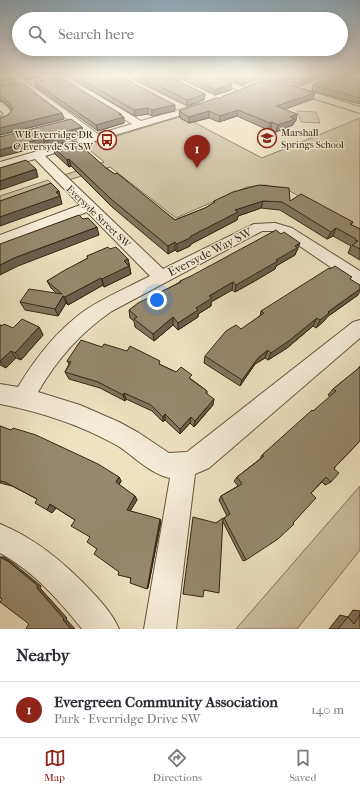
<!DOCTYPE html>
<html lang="en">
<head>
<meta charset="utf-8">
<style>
  body { margin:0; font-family:"IM FELL French Canon",serif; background:#f2f2f3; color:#2b2b33 }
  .you { position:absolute; left:157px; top:300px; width:14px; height:14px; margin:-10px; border:3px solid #fff; border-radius:50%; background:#1a73e8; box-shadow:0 0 0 6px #1a73e833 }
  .badge { display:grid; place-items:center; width:26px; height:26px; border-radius:50%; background:#8f2418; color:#fff; font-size:13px; font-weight:700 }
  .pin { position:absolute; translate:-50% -33px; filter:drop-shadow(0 1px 2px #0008) }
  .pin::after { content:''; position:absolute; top:21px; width:14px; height:12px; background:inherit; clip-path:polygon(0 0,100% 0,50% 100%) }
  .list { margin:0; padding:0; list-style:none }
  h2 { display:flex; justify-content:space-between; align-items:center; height:52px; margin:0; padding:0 16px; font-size:17px }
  h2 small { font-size:13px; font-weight:400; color:#7c7c81 }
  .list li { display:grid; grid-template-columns:26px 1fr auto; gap:12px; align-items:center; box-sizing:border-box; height:56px; padding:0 16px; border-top:1px solid #e1e1e2 }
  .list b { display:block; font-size:15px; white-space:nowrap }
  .list p { margin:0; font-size:13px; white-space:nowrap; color:#7c7c81 }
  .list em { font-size:13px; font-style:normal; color:#7c7c81 }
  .icon { flex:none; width:22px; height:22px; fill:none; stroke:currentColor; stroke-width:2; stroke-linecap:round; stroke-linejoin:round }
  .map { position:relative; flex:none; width:360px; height:629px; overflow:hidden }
  .search { position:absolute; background:#fff; box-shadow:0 2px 10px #0003; left:12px; right:12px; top:12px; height:44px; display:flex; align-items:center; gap:10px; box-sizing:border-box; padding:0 14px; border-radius:22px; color:#7c7c81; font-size:15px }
  .sheet { height:108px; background:#fff }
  nav { display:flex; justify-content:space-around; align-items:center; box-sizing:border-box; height:56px; border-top:1px solid #e1e1e2; background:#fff; font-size:11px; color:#7c7c81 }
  nav a { display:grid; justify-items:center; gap:2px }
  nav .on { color:#8f2418 }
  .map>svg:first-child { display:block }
  .green { fill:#cfc2a3; stroke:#82745a }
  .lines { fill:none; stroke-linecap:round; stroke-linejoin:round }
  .minor-casing { stroke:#64553d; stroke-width:2 }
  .minor { fill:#f4ecd7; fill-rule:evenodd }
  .wall { fill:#81755e; stroke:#362611 }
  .shaded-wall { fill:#695f4c; stroke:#362611 }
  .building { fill:#96886d; stroke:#362611 }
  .labels { text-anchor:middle; stroke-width:3; stroke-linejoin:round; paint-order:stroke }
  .far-poi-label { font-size:10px; fill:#362611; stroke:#f4ecd7; text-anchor:start }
  .far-street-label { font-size:10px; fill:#362611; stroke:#f4ecd7 }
  .street-label { font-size:12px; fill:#362611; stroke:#f4ecd7 }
</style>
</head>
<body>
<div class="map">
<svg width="360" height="629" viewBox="0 0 360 629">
  <rect width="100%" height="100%" fill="#eee2c1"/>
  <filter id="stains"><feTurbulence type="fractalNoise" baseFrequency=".005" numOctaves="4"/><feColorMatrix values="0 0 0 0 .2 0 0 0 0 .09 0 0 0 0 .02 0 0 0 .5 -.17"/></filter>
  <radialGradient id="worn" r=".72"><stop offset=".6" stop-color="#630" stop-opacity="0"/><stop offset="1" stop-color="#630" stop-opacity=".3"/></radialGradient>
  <g class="green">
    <polygon points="297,111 316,112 320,123 301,122"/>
    <polygon points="182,116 262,158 360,118 360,230 288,190 265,185 247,187 176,218 110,167 69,180 64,175 104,162 85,146"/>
    <polygon points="48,180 54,186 0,204 0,196"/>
    <polygon points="360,486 360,550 297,629 236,629"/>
  </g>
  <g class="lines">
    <defs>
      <g id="minor">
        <path d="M9 75H17L98 134 132 124 55 75H64L141 121 199 104H205L206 106 205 108 45 156 163 269 254 224 275 223 292 228 360 271V285L354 283 282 234 274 231H262L112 311C81 332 57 359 38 392L80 405 119 422 139 433 169 453 187 452 353 322 360 320V338L209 468 195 474 176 629H144L170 478C149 473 135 457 118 446 81 425 41 412 0 404V384L18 387C36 357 58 329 87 309 107 296 129 287 150 276L87 212 0 245V235L80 205 35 159 0 169V162L89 136Z"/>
        <polygon points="203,75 214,75 245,88 273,75 284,75 243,92"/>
        <polygon points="287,86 293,86 360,107 360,113 287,90"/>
        <polygon points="0,102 3,103 14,114 9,120 0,123 0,117 4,114 0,110"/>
        <path d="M0 524C37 539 67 565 94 594 104 605 113 615 119 629H82C59 600 33 571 0 553Z"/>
      </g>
    </defs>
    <use href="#minor" class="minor-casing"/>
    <use href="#minor" class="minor"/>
  </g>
  <g class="wall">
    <polygon points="20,75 47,75 27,80"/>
    <polygon points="70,75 118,75 175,111 152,116 148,114 135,116 70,78"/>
    <polygon points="125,75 165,75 205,94 204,100 187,106"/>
    <polygon points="172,75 212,75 231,90 215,95"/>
    <polygon points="219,75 261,75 260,79 242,85"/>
    <polygon points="280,75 324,75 301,86 279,80"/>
    <polygon points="360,77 360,104 312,91 313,85"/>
    <polygon points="34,82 121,114 124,123 98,131 36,87"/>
    <polygon points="0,87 64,119 0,135 0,118 8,115 12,110 4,102 0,101"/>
    <polygon points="313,99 284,109 296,121 294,122 293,125 276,132 271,129 268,130 237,116 219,122 209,118 189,123 180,118 179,111"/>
    <polygon points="82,127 83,134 69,138 70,141 48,147 45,145 0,137"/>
    <polygon points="53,147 106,168 175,220 205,208 214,203 214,201 290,201 353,222 351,225 360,229 360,260 348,253 351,246 333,236 327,239 280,210 261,208 238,216 237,220 191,244 190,246 177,252 175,250 168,254 112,207 71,166 69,167 55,154"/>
    <polygon points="110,249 128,259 131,274 104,287 103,285 68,305 66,303 58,316 25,310 20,302 56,293 51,288 47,281 88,258 87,256"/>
    <polygon points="297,251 296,252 295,255 276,266 275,269 253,282 235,292 232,290 211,302 211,306 198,314 198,317 178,330 173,325 154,341 135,327 134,321 130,318 129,310 180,282 180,281"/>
    <polygon points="351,280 358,295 327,317 325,320 316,328 313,326 287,348 268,360 265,358 255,364 240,386 204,363 205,356 260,316 261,311"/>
    <polygon points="0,325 13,328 39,327 43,335 21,360 16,358 6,368 0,365"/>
    <polygon points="102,347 161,365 191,379 207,391 207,394 213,405 194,427 190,423 180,434 165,420 163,422 152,411 126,399 125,401 100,388 69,379 65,372 69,364 67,361"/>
    <polygon points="360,366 360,441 335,467 331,482 325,485 322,482 246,560 243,561 223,522 204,590 183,594 216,523 227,516 219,500 221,496 238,486 234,481 237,477 260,459 262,455 330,397 328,395 333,389 358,369"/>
    <polygon points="0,426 119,477 121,481 119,485 135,496 137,500 130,511 161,521 148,588 119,572 97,549 90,537 75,520 56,508 52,513 37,499 12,486 0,483"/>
    <polygon points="353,610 360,611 360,629 329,629 340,615 348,617"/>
  </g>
  <g class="shaded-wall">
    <polygon points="26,75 47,75 27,80"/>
    <polygon points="255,75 261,75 260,79 242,85 243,80"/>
    <polygon points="314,75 324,75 301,86 302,81"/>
    <polygon points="14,78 16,83 0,86 0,81"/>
    <polygon points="232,84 231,90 215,95 215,90"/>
    <polygon points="315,93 313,99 275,113 276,106"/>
    <polygon points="205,94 204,100 187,106 187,100"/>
    <polygon points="175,105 175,111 152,116 152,110"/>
    <polygon points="148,108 148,114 135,116 134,110"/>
    <polygon points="238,110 237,116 219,122 220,116"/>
    <polygon points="209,111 209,118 189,123 189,117"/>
    <polygon points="62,113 64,119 0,135 0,128"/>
    <polygon points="119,114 121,114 122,118 124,117 124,123 98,131 96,125"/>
    <polygon points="297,114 296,121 294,122 293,125 276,132 278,125 290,117"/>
    <polygon points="272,122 271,129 268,130 270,123"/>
    <polygon points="82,127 83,134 69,138 70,141 48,147 46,141 65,132"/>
    <polygon points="43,138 45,145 0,157 0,150"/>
    <polygon points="69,159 71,166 69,167 67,160"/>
    <polygon points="36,169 38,177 0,190 0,181"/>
    <polygon points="59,191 62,204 0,226 0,217"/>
    <polygon points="263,201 261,208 238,216 237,220 191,244 190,246 177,252 177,244 191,236 235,210"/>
    <polygon points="97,227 99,235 18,266 0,275 0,265 14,258"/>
    <polygon points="336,228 333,236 327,239 331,232"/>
    <polygon points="175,242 175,250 168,254 168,246"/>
    <polygon points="300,243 297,251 296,252 295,255 276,266 275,269 253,282 235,292 236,285 276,260"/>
    <polygon points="128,259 131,274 104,287 102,279 124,261"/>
    <polygon points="101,278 103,285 68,305 65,297"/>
    <polygon points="233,282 232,290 211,302 211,306 198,314 198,317 178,330 178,323 209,296"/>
    <polygon points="360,289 360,291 358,295 327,317 325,320 316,328 320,320 328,312"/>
    <polygon points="63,296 66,303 58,316 55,309"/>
    <polygon points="173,317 173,325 154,341 153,334"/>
    <polygon points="317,318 313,326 287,348 268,360 271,353"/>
    <polygon points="39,327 43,335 21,360 15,353"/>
    <polygon points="268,350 265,358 255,364 240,386 242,380 258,358"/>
    <polygon points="11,351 16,358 6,368 0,361"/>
    <polygon points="124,393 126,399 125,401 123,395"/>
    <polygon points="214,399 213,405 194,427 195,421"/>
    <polygon points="165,414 165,420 163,422 163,417"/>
    <polygon points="191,417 190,423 180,434 180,429"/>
    <polygon points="119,477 121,481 118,486 116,482"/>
    <polygon points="135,496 137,500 129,513 127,510"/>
    <polygon points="50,504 56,508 52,513 47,510"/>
    <polygon points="160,519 161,521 148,588 147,589"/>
    <polygon points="0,557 4,557 13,563 41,586 40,588 67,618 66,619 75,629 71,629 37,588"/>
  </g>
  <g class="building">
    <polygon points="0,75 11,75 14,78 0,81"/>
    <polygon points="74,75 118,75 175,105 152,110 148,108 134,110"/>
    <polygon points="136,75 165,75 205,94 187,100"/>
    <polygon points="183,75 212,75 232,84 215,90"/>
    <polygon points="232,75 255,75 243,80"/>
    <polygon points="284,75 314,75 302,81"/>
    <polygon points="333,75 355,75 360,77 360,98 313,85"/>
    <polygon points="60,77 121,114 119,114 124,117 96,125 34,82"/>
    <polygon points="269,79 315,93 276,106 297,114 290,117 295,119 278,125 272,122 270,123 238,110 220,116 209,111 189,117 179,111 216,98 221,98 223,96"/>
    <polygon points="22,83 62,113 0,128 0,118 8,115 13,108 2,96 0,95 0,87"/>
    <polygon points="71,119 82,127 65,132 68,135 46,141 43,138 0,150 0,137"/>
    <polygon points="76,141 106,168 115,174 117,173 175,220 205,208 215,202 214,201 233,192 259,185 289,188 290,201 301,194 353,222 350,224 360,229 360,249 352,245 358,241 355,240 356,239 336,228 331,232 282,202 263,201 235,210 238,212 191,236 190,238 177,244 175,242 168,246 111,199 69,159 67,160 53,147"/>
    <polygon points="26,160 36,169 0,181 0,168"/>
    <polygon points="51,183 59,191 56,192 60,196 0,217 0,201"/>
    <polygon points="79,215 83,219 88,218 97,227 14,258 0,265 0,244"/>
    <polygon points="276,230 281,234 284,232 300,243 295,246 297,248 276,260 278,261 255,274 236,285 233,282 209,296 212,298 196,308 198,310 178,323 173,317 153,334 134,319 137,317 129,310 138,303 181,282 180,281 191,276"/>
    <polygon points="108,247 110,249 116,247 128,259 124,261 129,266 102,279 101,278 65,297 63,296 55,309 20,302 29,289 62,294 47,281 65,270 88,258 87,256"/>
    <polygon points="335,266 352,277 350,279 360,285 360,289 328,312 329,313 320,320 317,318 290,340 271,353 268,350 258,358 242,380 205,356 226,331 236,325 241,329 264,313 261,311 329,268 330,269"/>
    <polygon points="22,319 39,327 15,353 11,351 0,361 0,325 2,326 4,324 13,328"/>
    <polygon points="81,340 102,347 104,344 127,351 130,346 160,361 159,364 176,372 181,367 192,375 189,378 207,391 206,393 214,399 195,421 191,417 180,429 165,414 163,417 151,405 124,393 123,395 98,382 65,372 71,362 67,361"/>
    <polygon points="360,367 360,441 335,467 334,469 339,473 331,482 326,477 311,493 316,498 293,523 294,524 278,539 246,560 224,518 230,514 221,496 242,484 237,477 264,456 262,455 312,410 313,411 336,391 333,389"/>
    <polygon points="0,426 11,430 13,428 36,435 98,464 119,477 116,482 135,496 127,510 160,519 147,589 130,583 131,578 118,575 119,572 94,554 97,549 87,542 90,537 71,526 75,520 50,504 47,510 35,503 37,499 5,482 0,481"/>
    <polygon points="193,517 216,523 223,518 219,593 204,590 203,597 183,594"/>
    <polygon points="0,557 9,562 38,586 37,588 64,619 63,620 71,629 27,629 26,628 29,624 0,602 2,599 0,598"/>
    <polygon points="360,615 360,629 338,629 348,617 354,624"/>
  </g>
  <linearGradient id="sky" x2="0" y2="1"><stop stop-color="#91adc0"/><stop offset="0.46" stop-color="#f7f2e3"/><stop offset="1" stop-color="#f7f2e3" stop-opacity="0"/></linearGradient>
  <rect width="360" height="164" fill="url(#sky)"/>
  <defs>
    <symbol id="school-ring" viewBox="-11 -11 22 22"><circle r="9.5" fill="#f4ecd7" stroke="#8f2418" stroke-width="1.5"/><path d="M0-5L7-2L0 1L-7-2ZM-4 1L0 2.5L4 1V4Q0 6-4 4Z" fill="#8f2418"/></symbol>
    <symbol id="bus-ring" viewBox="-11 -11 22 22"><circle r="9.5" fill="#f4ecd7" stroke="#8f2418" stroke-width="1.5"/><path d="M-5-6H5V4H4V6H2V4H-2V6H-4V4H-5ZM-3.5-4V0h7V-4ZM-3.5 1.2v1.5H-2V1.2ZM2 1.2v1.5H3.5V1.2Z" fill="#8f2418"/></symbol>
  </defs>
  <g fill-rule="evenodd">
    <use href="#school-ring" x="256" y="127" width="22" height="22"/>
    <use href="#bus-ring" x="96" y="129" width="22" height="22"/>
  </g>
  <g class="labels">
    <g class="far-poi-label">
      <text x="281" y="136">Marshall<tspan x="281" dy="12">Springs School</tspan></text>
      <text x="93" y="138" text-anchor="end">WB Everridge DR<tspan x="93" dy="12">@ Eversyde ST SW</tspan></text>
    </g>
    <g class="far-street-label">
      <text transform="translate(99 216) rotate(44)" y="4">Eversyde Street SW</text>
    </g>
    <g class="street-label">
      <text transform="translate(210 252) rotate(-27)" y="4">Eversyde Way SW</text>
    </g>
  </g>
  <rect width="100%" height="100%" filter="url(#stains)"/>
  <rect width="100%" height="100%" fill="url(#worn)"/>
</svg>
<div class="you"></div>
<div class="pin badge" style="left:197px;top:168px">1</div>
<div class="search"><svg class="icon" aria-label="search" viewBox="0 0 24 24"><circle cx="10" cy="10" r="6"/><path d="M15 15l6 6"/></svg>Search here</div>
</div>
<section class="sheet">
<h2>Nearby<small></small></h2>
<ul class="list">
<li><span class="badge">1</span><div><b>Evergreen Community Association</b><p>Park · Everridge Drive SW</p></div><em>140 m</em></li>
</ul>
</section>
<nav>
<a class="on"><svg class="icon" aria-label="map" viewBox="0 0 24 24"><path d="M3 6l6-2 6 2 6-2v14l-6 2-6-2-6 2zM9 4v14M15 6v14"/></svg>Map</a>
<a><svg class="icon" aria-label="directions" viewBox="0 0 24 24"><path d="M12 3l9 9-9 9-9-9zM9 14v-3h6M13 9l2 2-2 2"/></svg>Directions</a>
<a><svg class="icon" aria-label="saved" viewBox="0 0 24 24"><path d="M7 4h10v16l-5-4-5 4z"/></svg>Saved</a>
</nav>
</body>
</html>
